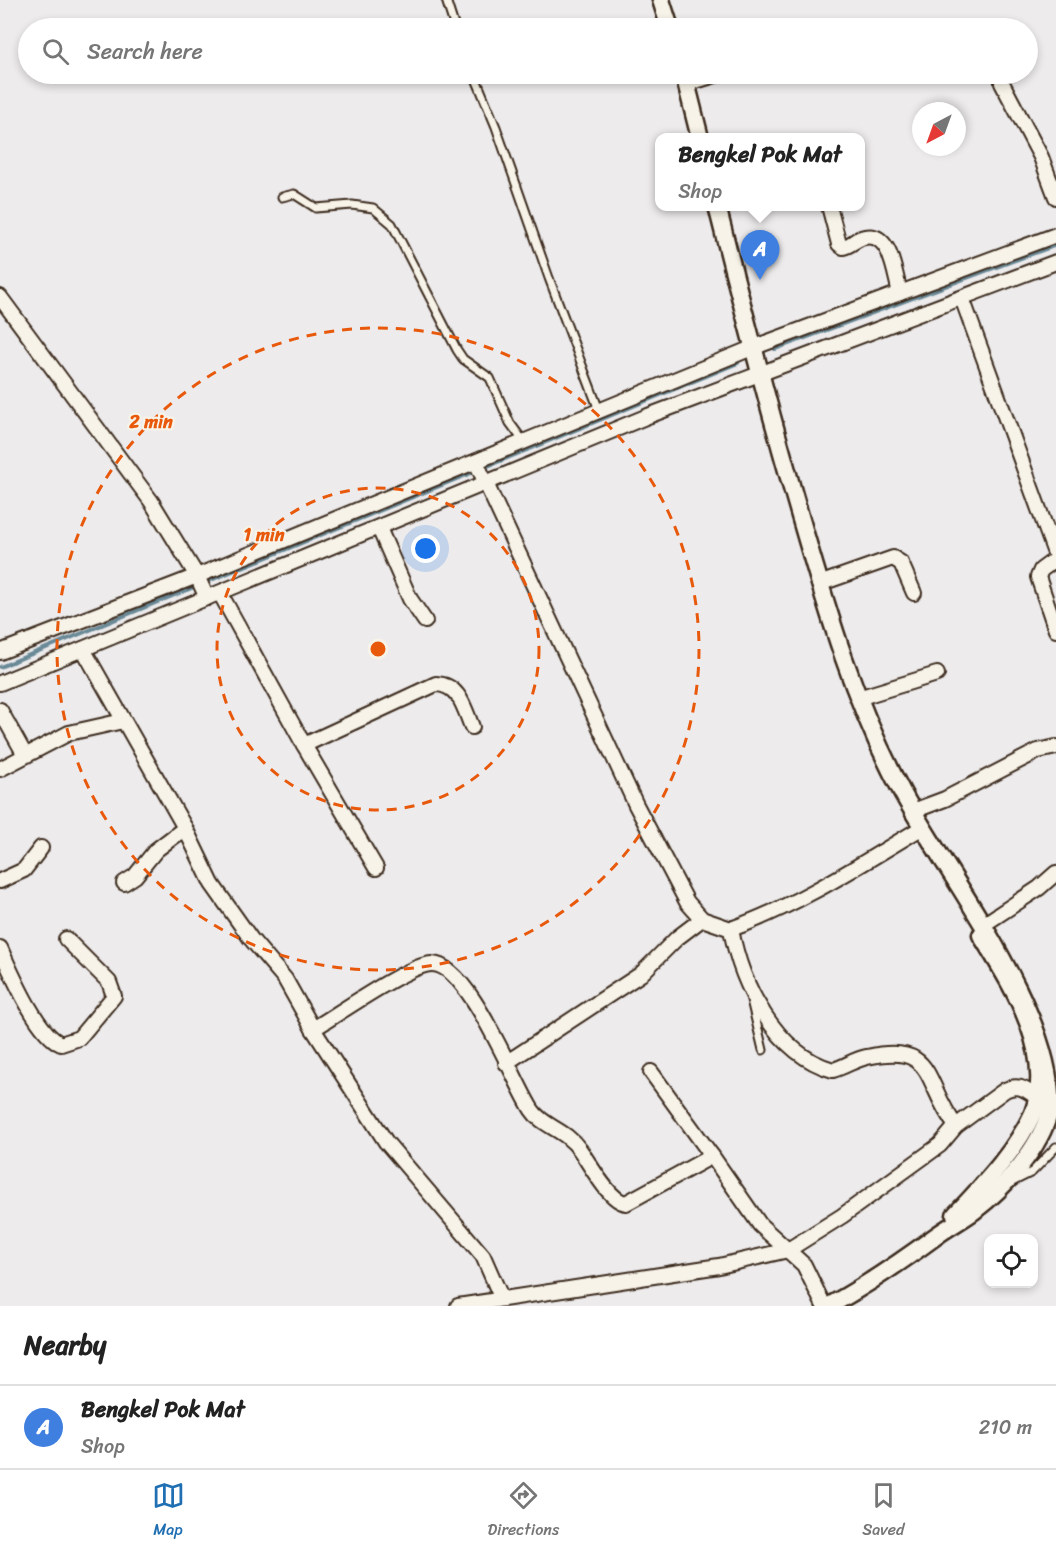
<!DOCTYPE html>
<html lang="en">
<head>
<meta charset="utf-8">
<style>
  body { margin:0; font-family:Sriracha,sans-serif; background:#f2f2f2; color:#222 }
  .controls { position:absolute; right:18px; bottom:18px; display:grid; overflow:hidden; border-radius:12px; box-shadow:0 3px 9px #0003 }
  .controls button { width:54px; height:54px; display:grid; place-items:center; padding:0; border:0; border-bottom:2px solid #e0e0e0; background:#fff; color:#222; font:30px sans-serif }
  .compass { position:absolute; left:912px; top:102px; width:54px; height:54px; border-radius:50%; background:#fff; box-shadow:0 3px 9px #0003; rotate:221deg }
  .you { position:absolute; left:426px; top:549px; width:21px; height:21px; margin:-15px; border:4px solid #fff; border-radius:50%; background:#1a73e8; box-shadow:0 0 0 9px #1a73e833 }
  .badge { display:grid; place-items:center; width:39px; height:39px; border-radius:50%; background:#1f6fb2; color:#fff; font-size:20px; font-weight:700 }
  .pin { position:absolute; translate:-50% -50px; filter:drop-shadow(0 2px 3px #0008) }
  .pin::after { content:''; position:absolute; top:32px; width:21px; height:18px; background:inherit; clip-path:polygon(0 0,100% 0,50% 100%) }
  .popup { position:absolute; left:655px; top:133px; width:210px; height:78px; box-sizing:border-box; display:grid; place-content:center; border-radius:12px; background:#fff; filter:drop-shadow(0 2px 4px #0005); font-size:20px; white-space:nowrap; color:#767676 }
  .popup b { font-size:22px; color:#222 }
  .popup::after { content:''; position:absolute; left:50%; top:100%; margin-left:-12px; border:12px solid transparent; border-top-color:#fff }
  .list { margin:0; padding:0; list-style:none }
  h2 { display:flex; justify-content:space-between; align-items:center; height:78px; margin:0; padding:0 24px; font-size:26px }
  h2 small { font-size:20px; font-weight:400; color:#767676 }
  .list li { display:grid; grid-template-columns:39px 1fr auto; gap:18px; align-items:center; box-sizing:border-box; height:84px; padding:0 24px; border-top:2px solid #e0e0e0 }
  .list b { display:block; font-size:22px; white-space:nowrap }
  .list p { margin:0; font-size:20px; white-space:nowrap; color:#767676 }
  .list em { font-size:20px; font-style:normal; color:#767676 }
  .icon { flex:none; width:33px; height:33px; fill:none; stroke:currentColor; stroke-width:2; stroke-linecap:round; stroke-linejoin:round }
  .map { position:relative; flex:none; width:1056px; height:1306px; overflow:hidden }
  .search { position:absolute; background:#fff; box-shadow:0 3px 9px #0003; left:18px; right:18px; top:18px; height:66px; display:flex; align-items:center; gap:15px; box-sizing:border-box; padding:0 21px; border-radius:33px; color:#767676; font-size:22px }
  .sheet { height:162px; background:#fff }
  nav { display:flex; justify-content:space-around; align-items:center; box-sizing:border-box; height:84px; border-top:2px solid #e0e0e0; background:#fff; font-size:16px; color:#767676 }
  nav a { display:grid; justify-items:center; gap:3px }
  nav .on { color:#1f6fb2 }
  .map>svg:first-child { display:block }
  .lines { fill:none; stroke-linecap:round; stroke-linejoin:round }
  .stream { stroke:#698997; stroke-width:4 }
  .service-casing { stroke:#3b2a1e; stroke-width:11 }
  .minor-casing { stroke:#3b2a1e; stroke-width:18 }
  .tertiary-casing { stroke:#3b2a1e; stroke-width:21 }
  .service { stroke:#f7f3e8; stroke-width:7 }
  .minor { stroke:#f7f3e8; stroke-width:14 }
  .tertiary { stroke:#f7f3e8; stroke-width:16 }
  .ring { fill:none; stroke:#e8590c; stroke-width:3; stroke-dasharray:10 8 }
  .centre { fill:#e8590c; stroke:#f7f3e8; stroke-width:3 }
  .ring-label { font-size:18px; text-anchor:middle; font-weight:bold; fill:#e8590c; stroke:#f7f3e8; stroke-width:4.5; stroke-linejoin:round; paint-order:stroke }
</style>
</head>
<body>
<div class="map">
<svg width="1056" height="1306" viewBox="0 0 1056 1306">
  <rect width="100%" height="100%" fill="#edebec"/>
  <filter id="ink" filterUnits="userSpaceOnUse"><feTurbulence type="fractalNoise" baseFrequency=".0167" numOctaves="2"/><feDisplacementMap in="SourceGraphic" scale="12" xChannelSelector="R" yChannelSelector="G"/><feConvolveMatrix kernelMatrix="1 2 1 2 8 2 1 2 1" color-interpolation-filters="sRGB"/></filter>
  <g filter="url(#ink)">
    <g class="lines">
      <g class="stream">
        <polyline points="775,349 1056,245"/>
        <polyline points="483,468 738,363"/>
        <polyline points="0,667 476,471"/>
      </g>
      <defs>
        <g id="service">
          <polyline points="446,0 455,28"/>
          <polyline points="474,74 496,127 549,278 599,410"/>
          <polyline points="688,87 731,74"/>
          <polyline points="282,197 294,194 316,208 352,205 373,208 392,224 457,350 463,359 490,378 510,423 524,442"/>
          <polyline points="751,1000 763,1050"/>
          <polyline points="1012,1182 1032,1172 1056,1147"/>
        </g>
        <g id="minor">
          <polyline points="1002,83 1041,157 1056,197"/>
          <path d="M829 206 839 244 843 247C851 246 856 238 865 237 891 231 895 276 900 293"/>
          <polyline points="0,297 151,501 197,576 207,598"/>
          <polyline points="962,298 1056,556"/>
          <path d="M476 462 636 805 687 902 702 919 731 929C741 984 775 1054 833 1070 845 1067 855 1059 867 1057 937 1041 923 1084 956 1126"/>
          <polyline points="379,528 410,599 425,621"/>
          <polyline points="1056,559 1041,570 1038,577 1056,630"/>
          <polyline points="819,584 893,558 901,563 914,593"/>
          <polyline points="220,593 304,745 376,868"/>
          <path d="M83 649 185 828 212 884 251 939 285 979 313 1029C337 1015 409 964 432 964 469 964 513 1081 532 1110 543 1127 564 1128 580 1150 590 1164 609 1201 626 1203L712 1156 760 1225 804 1265 824 1306"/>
          <polyline points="0,652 197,576 752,348 1056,235"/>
          <polyline points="0,683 648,416 1056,262"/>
          <polyline points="858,698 937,674"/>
          <polyline points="0,710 25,755"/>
          <path d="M304 745 436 684C460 685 464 708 472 727"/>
          <polyline points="0,769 69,733 123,721"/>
          <polyline points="913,811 945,799 1038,751 1056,747"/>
          <polyline points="0,881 24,870 41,848"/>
          <polyline points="124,883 135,876 156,850 185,828"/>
          <polyline points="986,923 1039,888 1056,873"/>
          <path d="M731 929C799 905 861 864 923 827"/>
          <path d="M0 948C11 972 37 1034 61 1044L79 1038 114 996 109 982 66 939"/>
          <polyline points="313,1029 386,1142 483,1256 501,1297"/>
          <polyline points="506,1063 641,974 677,938 702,919"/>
          <polyline points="651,1072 712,1156"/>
          <path d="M458 1306 719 1266 788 1250 842 1216 940 1145 956 1126 1005 1090C1019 1083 1026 1090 1038 1098"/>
        </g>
        <g id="tertiary">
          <polyline points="661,0 670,28"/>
          <polyline points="684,74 700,138"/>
          <path d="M717 206C743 310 770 413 800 516 828 613 854 703 902 792 946 874 1056 1013 1050 1110 1040 1149 1005 1187 974 1211 962 1220 948 1227 936 1236 901 1262 867 1285 829 1306"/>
          <path d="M955 1215C983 1185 1016 1151 1033 1113 1056 1052 1011 984 981 935"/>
        </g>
      </defs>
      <use href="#service" class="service-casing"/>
      <use href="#minor" class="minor-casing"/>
      <use href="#tertiary" class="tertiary-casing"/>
      <use href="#service" class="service"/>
      <use href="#minor" class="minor"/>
      <use href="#tertiary" class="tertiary"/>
    </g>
  </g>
  <g class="ring">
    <circle cx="378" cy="649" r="161"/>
    <circle cx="378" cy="649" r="321"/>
  </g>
  <circle cx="378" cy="649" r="9" class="centre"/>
  <g class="ring-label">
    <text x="151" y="428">2 min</text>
    <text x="264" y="541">1 min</text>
  </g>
</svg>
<div class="controls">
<button><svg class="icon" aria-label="locate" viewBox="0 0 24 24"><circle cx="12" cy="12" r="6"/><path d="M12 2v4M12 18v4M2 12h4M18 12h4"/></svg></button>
</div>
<svg class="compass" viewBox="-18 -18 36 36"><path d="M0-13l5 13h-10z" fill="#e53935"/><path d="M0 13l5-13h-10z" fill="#767676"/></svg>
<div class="you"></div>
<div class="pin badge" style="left:760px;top:280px;background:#3f7fe0">A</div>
<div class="popup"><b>Bengkel Pok Mat</b>Shop</div>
<div class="search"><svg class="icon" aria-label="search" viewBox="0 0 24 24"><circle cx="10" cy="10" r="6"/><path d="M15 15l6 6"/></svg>Search here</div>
</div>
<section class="sheet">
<h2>Nearby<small></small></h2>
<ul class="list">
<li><span class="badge" style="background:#3f7fe0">A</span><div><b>Bengkel Pok Mat</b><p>Shop</p></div><em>210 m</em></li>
</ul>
</section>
<nav>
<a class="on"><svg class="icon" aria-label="map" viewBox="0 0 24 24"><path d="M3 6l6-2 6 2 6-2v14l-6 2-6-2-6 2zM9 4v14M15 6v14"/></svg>Map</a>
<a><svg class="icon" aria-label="directions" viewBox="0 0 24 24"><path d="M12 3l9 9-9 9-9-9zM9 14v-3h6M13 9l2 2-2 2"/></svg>Directions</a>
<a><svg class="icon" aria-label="saved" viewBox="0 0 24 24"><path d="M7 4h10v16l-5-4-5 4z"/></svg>Saved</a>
</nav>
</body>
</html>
